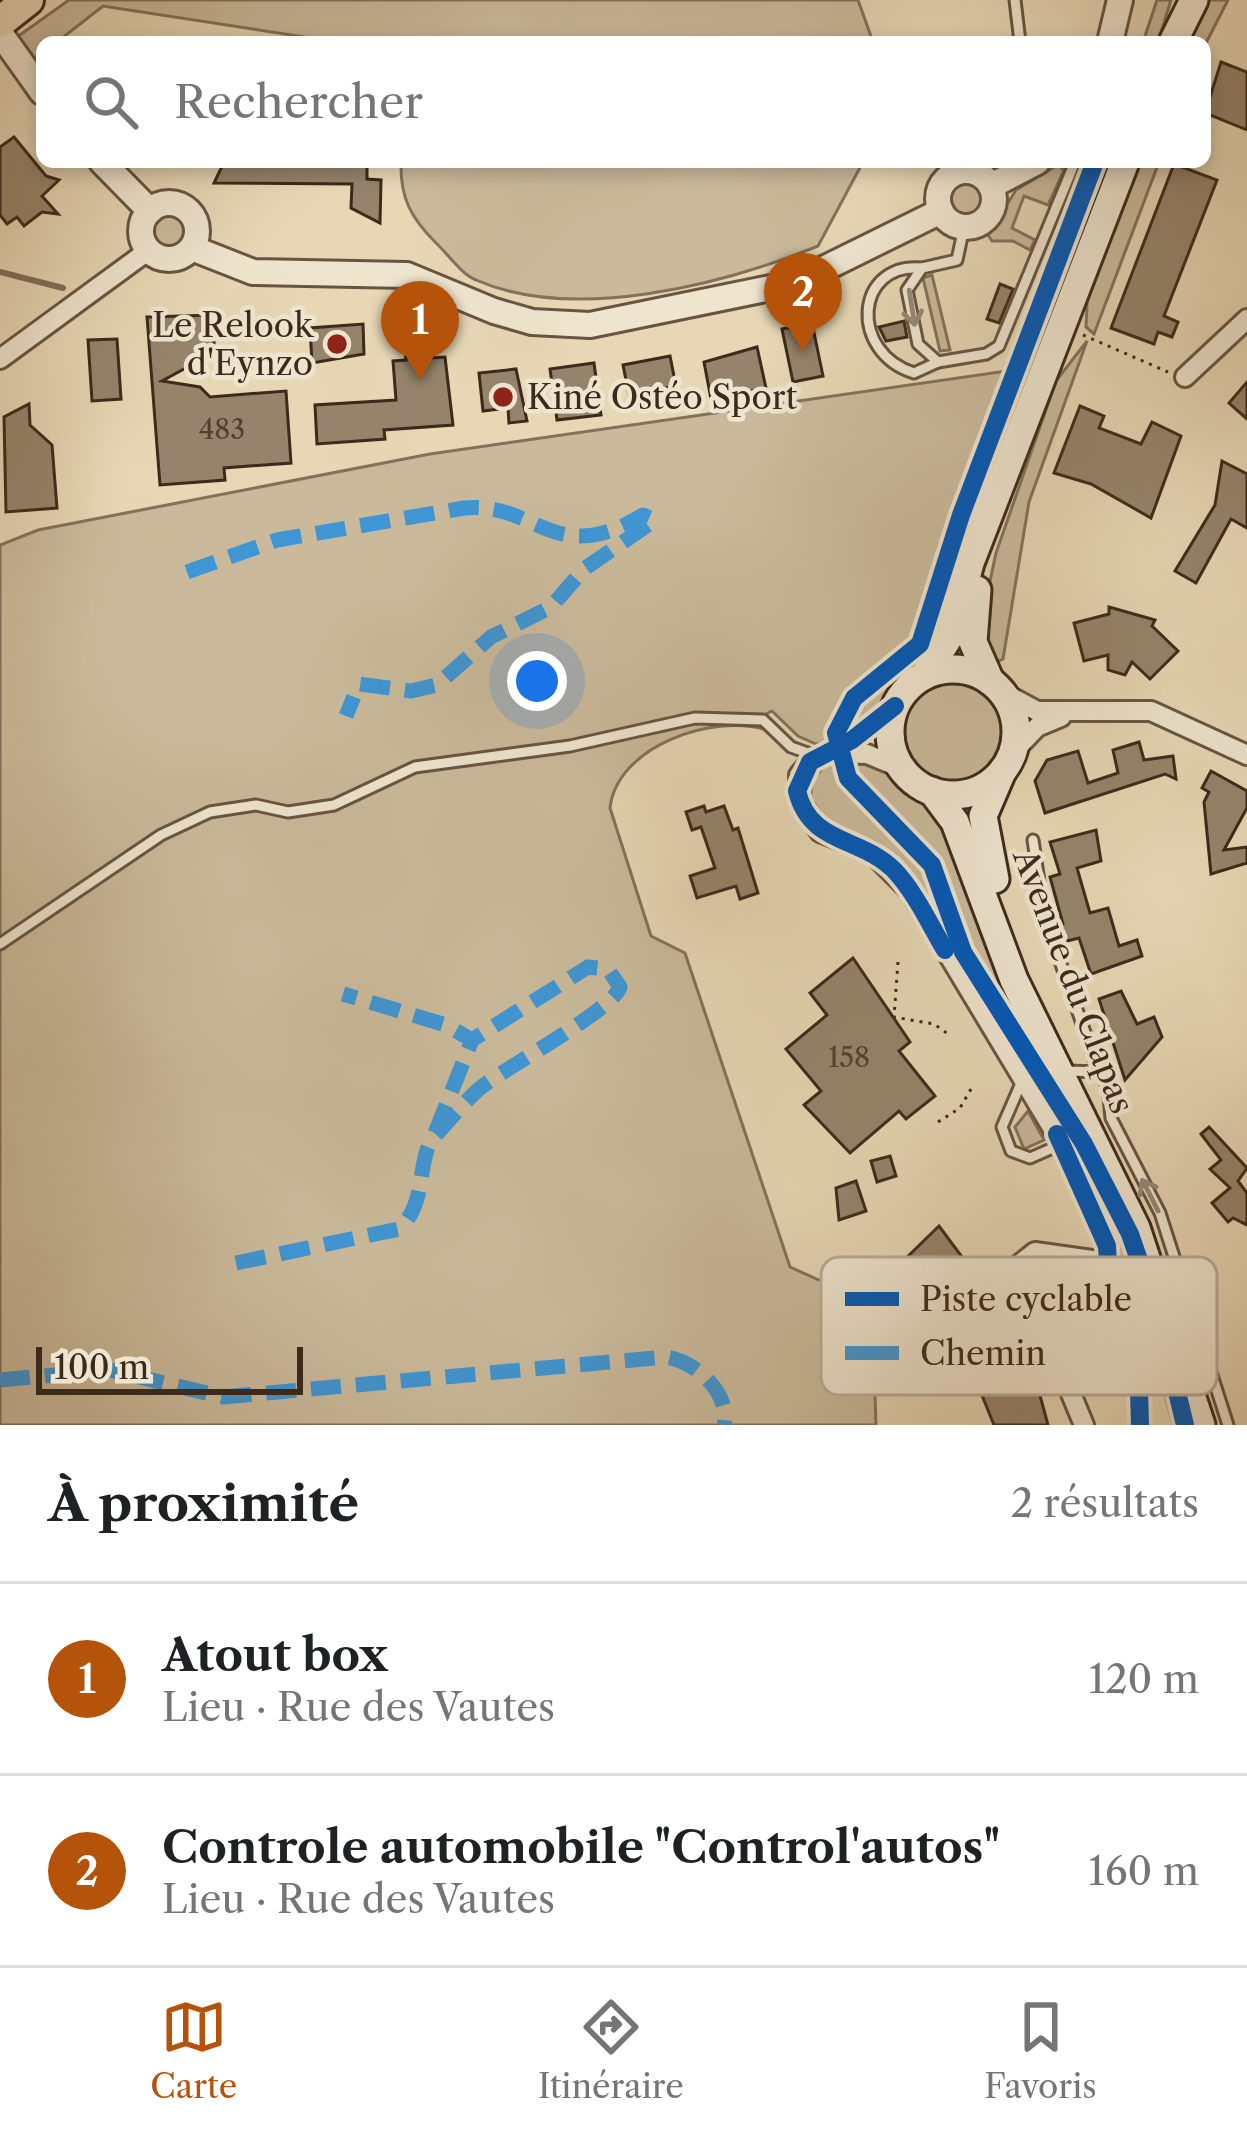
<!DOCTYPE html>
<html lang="fr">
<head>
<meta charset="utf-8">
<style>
  body { margin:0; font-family:"Libre Caslon Text",serif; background:#f2f2f2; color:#202124 }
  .scale { position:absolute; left:36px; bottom:30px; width:267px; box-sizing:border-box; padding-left:12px; border:6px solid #3c2a1b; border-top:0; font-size:33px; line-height:42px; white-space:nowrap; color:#3c2a1b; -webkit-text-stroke:9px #efe5cf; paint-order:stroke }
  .you { position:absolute; left:537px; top:681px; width:42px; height:42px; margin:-30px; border:9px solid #fff; border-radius:50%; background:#1a73e8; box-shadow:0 0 0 18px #1a73e833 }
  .badge { display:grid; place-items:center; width:78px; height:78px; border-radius:50%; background:#b45309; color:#fff; font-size:39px; font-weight:700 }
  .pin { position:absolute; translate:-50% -99px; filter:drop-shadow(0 3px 6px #0008) }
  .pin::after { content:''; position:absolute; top:63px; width:42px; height:36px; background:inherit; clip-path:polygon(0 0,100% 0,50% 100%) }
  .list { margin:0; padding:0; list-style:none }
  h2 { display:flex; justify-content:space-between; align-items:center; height:156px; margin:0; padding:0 48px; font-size:51px }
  h2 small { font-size:39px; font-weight:400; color:#757577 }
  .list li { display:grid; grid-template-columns:78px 1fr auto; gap:36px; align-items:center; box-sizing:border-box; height:192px; padding:0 48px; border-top:3px solid #e0e0e0 }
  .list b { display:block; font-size:45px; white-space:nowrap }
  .list p { margin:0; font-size:39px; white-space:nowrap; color:#757577 }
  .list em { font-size:39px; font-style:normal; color:#757577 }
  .icon { flex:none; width:66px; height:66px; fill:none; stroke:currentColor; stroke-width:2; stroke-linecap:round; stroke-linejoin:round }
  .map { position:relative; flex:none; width:1247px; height:1425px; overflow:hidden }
  .search { position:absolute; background:#fff; box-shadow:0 6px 18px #0003; left:36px; right:36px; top:36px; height:132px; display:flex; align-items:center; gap:30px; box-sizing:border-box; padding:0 42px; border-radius:18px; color:#757577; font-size:45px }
  .sheet { height:540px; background:#fff }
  nav { display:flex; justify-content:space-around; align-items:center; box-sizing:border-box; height:168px; border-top:3px solid #e0e0e0; background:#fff; font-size:33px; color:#757577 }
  nav a { display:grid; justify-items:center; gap:6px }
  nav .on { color:#b45309 }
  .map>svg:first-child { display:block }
  .green { fill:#caba9b; stroke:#83725b; stroke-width:3 }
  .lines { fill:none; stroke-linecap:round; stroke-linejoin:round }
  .stream { stroke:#806e58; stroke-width:6 }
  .building { fill:#95846b; stroke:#3c2a1b; stroke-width:3 }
  .service-casing { stroke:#675542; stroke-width:15 }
  .minor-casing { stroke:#675542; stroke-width:24 }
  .tertiary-casing { stroke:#675542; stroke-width:30 }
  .secondary-casing { stroke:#3c2a1b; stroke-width:33 }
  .primary-casing { stroke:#3c2a1b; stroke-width:36 }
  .path { stroke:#3c2a1b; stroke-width:3; stroke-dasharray:3 6; stroke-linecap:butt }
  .service { stroke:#efe5cf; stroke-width:9 }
  .minor { stroke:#efe5cf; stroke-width:18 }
  .tertiary { stroke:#efe5cf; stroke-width:24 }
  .secondary { stroke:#efe5cf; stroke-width:27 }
  .primary { stroke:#e7d7b5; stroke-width:30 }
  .quiet { stroke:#3f96d4; stroke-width:15; stroke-dasharray:30 15; stroke-linecap:butt }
  .cycleway-casing { stroke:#efe5cf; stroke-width:26 }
  .cycleway { stroke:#0057b8; stroke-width:18 }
  .oneway { stroke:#968875 }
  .poi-dot { fill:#8f2418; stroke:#efe5cf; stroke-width:4.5 }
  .labels { text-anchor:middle; stroke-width:9; stroke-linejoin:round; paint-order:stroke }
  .number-label { font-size:27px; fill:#52402f }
  .poi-label { font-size:33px; fill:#3c2a1b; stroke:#efe5cf; text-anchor:end }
  .street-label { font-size:33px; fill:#3c2a1b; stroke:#efe5cf }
  .key { fill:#efe5cf; stroke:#b9ad99; stroke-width:3 }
  .key-label { font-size:33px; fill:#3c2a1b }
</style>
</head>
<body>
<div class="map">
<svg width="1247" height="1425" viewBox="0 0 1247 1425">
  <rect width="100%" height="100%" fill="#e7d7b5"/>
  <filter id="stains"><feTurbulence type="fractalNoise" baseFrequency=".00167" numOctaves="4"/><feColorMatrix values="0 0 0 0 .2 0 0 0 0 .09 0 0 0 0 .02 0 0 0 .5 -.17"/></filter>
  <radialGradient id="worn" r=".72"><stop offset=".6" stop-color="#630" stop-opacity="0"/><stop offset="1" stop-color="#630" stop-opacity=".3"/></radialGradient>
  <g class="green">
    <polygon points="69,0 858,0 873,42 337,42 103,6 57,42 42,42 42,54 35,59 17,37"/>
    <polygon points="1157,0 1171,0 1158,42 1143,42"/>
    <polygon points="1202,0 1228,0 1205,45 1181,42"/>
    <path d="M401 162H863L818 246C722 285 574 323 476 280 461 274 448 254 436 243 411 218 400 198 401 162Z"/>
    <path d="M1091 162 961 498 917 637 846 703 831 729 833 739 868 692 913 660 928 632 943 636 865 722 832 742 816 744 798 736 772 711 766 714 767 730C713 713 617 746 610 808L651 936 685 953 790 1267 872 1304 876 1425H0V545L38 530 430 454 1007 371Z"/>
    <polygon points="1100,162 1115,162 1070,280 1057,275"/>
    <polygon points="1134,162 1159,162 1094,334 1086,327 1088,282"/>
    <polygon points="1058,165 1064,170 1048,205 1024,196 1012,228 1035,240 1030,250 1013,241 992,241 988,235 1016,190"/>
    <circle cx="966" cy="199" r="16"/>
    <circle cx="169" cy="230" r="18"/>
    <polygon points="932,275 950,350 940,351 923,278"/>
    <polygon points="1054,284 1067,288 944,627 931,624"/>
    <polygon points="1087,341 1029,502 1003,659 995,663 982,619 996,553 1056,381"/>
    <circle cx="953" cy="731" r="54"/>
    <path d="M856 757 886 769 934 808 1106 1178 1187 1425H1173L1146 1320 1076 1154 1032 1074 916 882 880 849 827 828 811 803C808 770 828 761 856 757Z"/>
    <polygon points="1028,1111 1044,1140 1024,1149 1015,1127"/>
  </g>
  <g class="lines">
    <polyline class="stream" points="0,272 63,288"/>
  </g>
  <g class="building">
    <polygon points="1221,62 1247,72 1247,130 1205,113"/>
    <polygon points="14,137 46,176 59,180 42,196 58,214 42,212 24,226 17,217 7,224 0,215 0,147"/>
    <polygon points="224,162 367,162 367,179 381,180 380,223 351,208 352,184 214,183"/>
    <polygon points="1174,164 1217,180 1164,316 1178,322 1172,337 1158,332 1154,344 1111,328"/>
    <polygon points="1000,284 1013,289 999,323 987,319"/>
    <polygon points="214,315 214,351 200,352 195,363 162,381 200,387 210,397 286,391 291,463 224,468 225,480 160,485 147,317"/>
    <polygon points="904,321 907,337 886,341 879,327"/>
    <polygon points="812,323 823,376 793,382 782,329"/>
    <polygon points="363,324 364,354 312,363 310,328"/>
    <polygon points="117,339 121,399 92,401 88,340"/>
    <polygon points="418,347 432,349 431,358 445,357 453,425 384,430 385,439 317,444 315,405 396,400 393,361 406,360 405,350"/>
    <polygon points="757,347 766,388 711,399 704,362"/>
    <polygon points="670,356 676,386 629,395 623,365"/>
    <polygon points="594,363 601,415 557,420 550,369"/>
    <polygon points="516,369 527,421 509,423 508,408 483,411 479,373"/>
    <polygon points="1247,382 1247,419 1229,403"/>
    <polygon points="29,404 30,425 52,445 57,508 6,512 4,417"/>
    <polygon points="1080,406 1104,416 1099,428 1141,444 1152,422 1181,436 1151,518 1091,484 1054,473"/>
    <polygon points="1222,461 1247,474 1247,528 1231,519 1196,583 1175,571 1215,505"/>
    <polygon points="1109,607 1155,620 1152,626 1178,651 1150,679 1132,662 1125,675 1108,670 1108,655 1084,661 1074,623 1109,614"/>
    <polygon points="1139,742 1144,760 1173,756 1176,779 1165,774 1045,813 1035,781 1047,760 1078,751 1088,783 1118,773 1113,750"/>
    <polygon points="1211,771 1247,791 1247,808 1224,850 1247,847 1247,863 1211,874 1204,802 1209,792 1202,788"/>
    <polygon points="704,806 706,812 724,806 733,830 738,828 758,893 740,899 736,886 697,898 690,876 715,868 701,827 692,830 686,812"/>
    <polygon points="1096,830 1101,861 1077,868 1090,913 1108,908 1119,946 1137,940 1142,956 1091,974 1079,938 1067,941 1059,931 1063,924 1050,877 1060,874 1050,842"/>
    <polygon points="853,958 910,1042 899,1051 935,1096 906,1119 899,1111 850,1153 804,1105 821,1091 786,1049 827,1015 810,993"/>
    <polygon points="1121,991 1137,1024 1154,1017 1162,1037 1125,1080 1099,999"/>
    <polygon points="1209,1127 1247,1168 1238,1181 1247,1193 1247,1225 1233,1218 1228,1222 1212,1203 1230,1188 1210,1169 1221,1160 1201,1134"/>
    <polygon points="890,1156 896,1176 877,1182 871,1161"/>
    <polygon points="856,1181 866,1211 839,1220 836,1188"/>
    <polygon points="939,1226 991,1296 990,1311 1004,1337 1017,1345 1024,1371 1029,1370 1034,1389 1038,1388 1048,1425 994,1425 981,1393 974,1394 959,1339 927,1305 930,1301 917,1287 920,1284 901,1263"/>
  </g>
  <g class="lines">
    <defs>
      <g id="service">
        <polyline points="1015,0 1020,42"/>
        <polyline points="955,162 957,173"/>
        <polyline points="964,227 957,260 922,268 907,290 918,344 938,362 986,354 999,346 1075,162"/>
        <path d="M922 268C854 262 849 353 914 373L938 362"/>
        <polyline points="1033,840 1044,916 1099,1072"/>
        <polyline points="0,944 161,835 210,812 256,805 288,812 334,805 415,767 570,746 695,718 763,720 791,747 816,756"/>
        <polyline points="1068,1071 1099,1072 1108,1087 1111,1118 1160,1213 1228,1425"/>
        <polyline points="1022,1081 1002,1127 1011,1151 1030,1158 1062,1144"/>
      </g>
      <g id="minor">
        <polyline points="0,359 149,250"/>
        <polyline points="1185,377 1247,319"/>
        <polyline points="1002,692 1037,711 1151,711 1247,755"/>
        <polyline points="895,706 852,740 810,762 799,775 799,799 820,832 871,852 910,891 1062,1144 1107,1246 1109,1280 1139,1390 1140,1425"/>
        <polyline points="1013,752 1037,727 1061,717"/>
        <polyline points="834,753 867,754 901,768"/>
        <polyline points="1084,1425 1047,1336 1006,1286 1016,1267 1035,1252 1106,1262"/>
      </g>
      <g id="tertiary">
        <polyline points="0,33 42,92"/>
        <polyline points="1110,42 1120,0"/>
        <polyline points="102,162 150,211"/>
        <circle cx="966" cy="199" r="28"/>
        <polyline points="991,186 1037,162"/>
        <circle cx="169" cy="231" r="28"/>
        <polyline points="192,248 253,272 407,275 494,311 532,322 590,325 795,283 941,211"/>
      </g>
      <g id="secondary">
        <polyline points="1173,42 1194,0"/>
        <polyline points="977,590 973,642 990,681"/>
        <circle cx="953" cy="732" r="63"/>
        <polyline points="924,676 951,634 970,563 1125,162"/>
        <polyline points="932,791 955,822 1014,980 1136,1228 1201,1425"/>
        <polyline points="995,879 983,816 1001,774"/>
      </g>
      <polyline id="primary" points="0,22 28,0"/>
    </defs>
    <use href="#service" class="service-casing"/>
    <use href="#minor" class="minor-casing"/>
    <use href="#tertiary" class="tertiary-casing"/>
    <use href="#secondary" class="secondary-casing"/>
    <use href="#primary" class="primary-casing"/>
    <g class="path">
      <polyline points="1083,335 1168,372"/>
      <polyline points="898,962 894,1017 934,1024 948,1034"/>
      <polyline points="938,1122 960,1108 971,1089"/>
    </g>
    <use href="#service" class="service"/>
    <use href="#minor" class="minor"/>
    <use href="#tertiary" class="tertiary"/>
    <use href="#secondary" class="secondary"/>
    <use href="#primary" class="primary"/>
    <g class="quiet">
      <path d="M187 572 277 540 464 508C536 501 554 569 643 515L655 520 584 569 551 607 491 637 437 685 411 691 359 684 346 716"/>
      <polyline points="435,1133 472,1040"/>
      <path d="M236 1263 399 1229C429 1202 415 1158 435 1136 448 1122 464 1102 479 1089 506 1067 613 1010 620 987L608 969 588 967 472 1040 446 1025 343 994"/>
      <path d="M0 1380 110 1370 223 1397 666 1357C696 1361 731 1394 724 1425"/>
    </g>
    <defs>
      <g id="cycleway">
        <polyline points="1095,162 961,515 920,644 854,698 836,733 848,778 932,865 963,952 1084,1144 1130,1234 1159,1318 1185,1425"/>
        <path d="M895 706 852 740 810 762 797 791C810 845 860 836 894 870 915 892 929 923 945 950"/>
        <polyline points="1057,1134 1107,1246 1109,1280 1139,1390 1140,1425"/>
      </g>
    </defs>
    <use href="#cycleway" class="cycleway-casing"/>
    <use href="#cycleway" class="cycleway"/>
  </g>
  <defs><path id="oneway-shaft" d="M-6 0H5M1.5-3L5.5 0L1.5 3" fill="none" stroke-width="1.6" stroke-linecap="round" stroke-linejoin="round" transform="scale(3)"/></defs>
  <g class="oneway">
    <use href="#oneway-shaft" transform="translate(912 308) rotate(81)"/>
    <use href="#oneway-shaft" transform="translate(1150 1195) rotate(-117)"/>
  </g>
  <g class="poi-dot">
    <circle cx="337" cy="344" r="12"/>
    <circle cx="503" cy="397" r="12"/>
  </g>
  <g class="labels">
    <g class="number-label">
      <text x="222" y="439">483</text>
      <text x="849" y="1067">158</text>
    </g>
    <g class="poi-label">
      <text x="313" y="337">Le Relook<tspan x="313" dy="38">d'Eynzo</tspan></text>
      <text x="527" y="409" text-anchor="start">Kiné Ostéo Sport</text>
    </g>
    <g class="street-label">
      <text transform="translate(1074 981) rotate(69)" y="12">Avenue du Clapas</text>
    </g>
  </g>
  <rect x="821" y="1257" width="396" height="138" rx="18" class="key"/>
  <rect x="845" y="1292" width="54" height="14" fill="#0057b8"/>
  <rect x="845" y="1346" width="54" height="14" fill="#3f96d4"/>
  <g class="key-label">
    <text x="920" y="1311">Piste cyclable</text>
    <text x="920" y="1365">Chemin</text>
  </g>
  <rect width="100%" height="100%" filter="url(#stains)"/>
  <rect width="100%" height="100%" fill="url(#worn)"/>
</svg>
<div class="scale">100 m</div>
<div class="you"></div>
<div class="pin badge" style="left:420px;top:380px">1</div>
<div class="pin badge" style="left:803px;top:352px">2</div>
<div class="search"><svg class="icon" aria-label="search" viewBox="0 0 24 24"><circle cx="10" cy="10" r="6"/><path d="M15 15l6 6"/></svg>Rechercher</div>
</div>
<section class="sheet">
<h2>À proximité<small>2 résultats</small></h2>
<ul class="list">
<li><span class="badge">1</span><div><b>Atout box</b><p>Lieu · Rue des Vautes</p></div><em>120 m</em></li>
<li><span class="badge">2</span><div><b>Controle automobile &quot;Control'autos&quot;</b><p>Lieu · Rue des Vautes</p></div><em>160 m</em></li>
</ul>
</section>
<nav>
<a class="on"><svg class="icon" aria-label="map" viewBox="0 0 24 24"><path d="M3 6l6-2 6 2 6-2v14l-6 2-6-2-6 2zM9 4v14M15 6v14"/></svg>Carte</a>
<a><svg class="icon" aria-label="directions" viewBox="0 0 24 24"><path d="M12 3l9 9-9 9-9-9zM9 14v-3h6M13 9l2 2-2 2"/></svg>Itinéraire</a>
<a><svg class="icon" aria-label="saved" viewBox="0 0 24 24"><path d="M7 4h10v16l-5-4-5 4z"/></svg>Favoris</a>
</nav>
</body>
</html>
